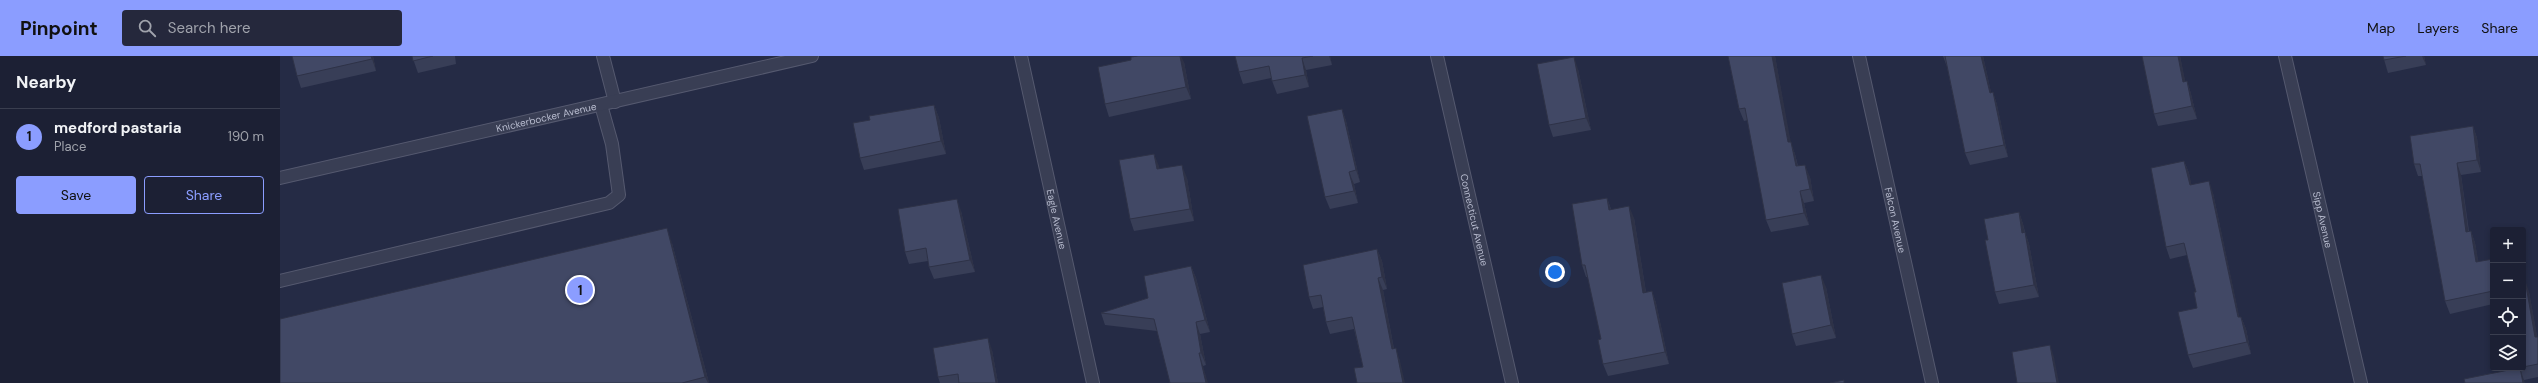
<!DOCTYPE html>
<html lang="en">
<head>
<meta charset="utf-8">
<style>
  body { margin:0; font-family:"DM Sans",sans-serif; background:#25283c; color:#f1f3f6 }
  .controls { position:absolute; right:12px; bottom:12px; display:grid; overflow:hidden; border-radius:4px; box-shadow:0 2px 6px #0003 }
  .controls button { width:36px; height:36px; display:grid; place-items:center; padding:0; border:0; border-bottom:1px solid #3a3e4f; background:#1c2034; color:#f1f3f6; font:20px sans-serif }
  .you { position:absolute; left:1275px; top:216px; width:14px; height:14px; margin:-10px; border:3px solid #fff; border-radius:50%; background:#1a73e8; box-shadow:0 0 0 6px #1a73e833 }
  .badge { display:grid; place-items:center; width:26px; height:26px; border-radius:50%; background:#8b9dff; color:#111; font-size:13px; font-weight:700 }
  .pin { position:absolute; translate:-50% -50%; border:2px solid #fff; box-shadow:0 1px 4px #0006 }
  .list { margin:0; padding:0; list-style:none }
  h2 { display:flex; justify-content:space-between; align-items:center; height:52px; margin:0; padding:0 16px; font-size:17px }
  h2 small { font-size:13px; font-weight:400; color:#a0a3ac }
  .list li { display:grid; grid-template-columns:26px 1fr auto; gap:12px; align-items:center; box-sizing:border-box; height:56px; padding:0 16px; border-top:1px solid #3a3e4f }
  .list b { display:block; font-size:15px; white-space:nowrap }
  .list p { margin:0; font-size:13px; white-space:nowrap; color:#a0a3ac }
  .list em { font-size:13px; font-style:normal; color:#a0a3ac }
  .actions { display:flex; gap:8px; padding:12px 16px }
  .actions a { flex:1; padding:9px 0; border:1px solid #8b9dff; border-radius:4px; text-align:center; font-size:14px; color:#8b9dff }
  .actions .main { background:#8b9dff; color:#111 }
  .icon { flex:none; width:22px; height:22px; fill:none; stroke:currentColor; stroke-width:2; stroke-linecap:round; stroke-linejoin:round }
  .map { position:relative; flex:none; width:2258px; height:327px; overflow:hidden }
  header { display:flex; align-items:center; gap:24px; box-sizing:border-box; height:56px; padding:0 20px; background:#8b9dff; color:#111 }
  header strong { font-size:19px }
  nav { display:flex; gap:22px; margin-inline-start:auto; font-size:14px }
  .search { width:280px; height:36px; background:#25283c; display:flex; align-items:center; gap:10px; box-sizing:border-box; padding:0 14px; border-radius:4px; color:#a0a3ac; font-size:15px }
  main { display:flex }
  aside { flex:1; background:#1c2034 }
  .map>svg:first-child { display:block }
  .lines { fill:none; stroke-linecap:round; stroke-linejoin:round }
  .lane-casing { stroke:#55596f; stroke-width:14 }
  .street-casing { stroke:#55596f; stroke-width:14 }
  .lane { stroke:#393e54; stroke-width:12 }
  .street { stroke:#393e54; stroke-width:12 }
  .wall { fill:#383e57 }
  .shaded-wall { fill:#2e3247 }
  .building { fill:#414865; stroke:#2e3247 }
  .labels { text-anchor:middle; stroke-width:3.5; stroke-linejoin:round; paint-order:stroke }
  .street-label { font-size:10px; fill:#b7bbce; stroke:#1e233a }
</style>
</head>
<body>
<header>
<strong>Pinpoint</strong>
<div class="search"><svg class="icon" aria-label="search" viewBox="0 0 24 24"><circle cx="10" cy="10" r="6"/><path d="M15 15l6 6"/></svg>Search here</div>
<nav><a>Map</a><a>Layers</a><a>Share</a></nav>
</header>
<main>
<aside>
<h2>Nearby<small></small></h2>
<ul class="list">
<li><span class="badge">1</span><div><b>medford pastaria</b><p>Place</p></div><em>190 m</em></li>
</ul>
<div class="actions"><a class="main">Save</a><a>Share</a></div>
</aside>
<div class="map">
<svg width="2258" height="327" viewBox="0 0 2258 327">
  <rect width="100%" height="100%" fill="#252b45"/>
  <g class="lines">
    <defs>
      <polyline id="lane" points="0,225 329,147 339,139 332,88 321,49"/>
      <g id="street">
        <polyline points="323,0 335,46"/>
        <path id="s1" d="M741 0 813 327"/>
        <path id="s2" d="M1157 0 1232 327"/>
        <path id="s3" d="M1579 0 1652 327"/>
        <path id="s4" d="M2005 0 2081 327"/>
        <path id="s5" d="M0 122 532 0"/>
      </g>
    </defs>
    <use href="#lane" class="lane-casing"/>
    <use href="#street" class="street-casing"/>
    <use href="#lane" class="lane"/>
    <use href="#street" class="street"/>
  </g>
  <g class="wall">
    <polygon points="12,0 93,0 96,15 21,32 17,20"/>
    <polygon points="132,0 175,0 176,8 138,17"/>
    <polygon points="955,0 1050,0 1052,9 1026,14 1029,31 997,38 991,22 963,28 959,16"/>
    <polygon points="1448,0 1495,0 1510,86 1515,98 1518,110 1530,121 1534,145 1524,147 1529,169 1491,176 1486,164 1468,64 1464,65 1459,53"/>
    <polygon points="1663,0 1703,0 1711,37 1713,36 1717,49 1728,101 1690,109 1685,97 1667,11"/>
    <polygon points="1862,0 1900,0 1905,26 1907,25 1911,38 1917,63 1878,70 1874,58"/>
    <polygon points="2103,0 2144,0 2146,9 2108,17"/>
    <polygon points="904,6 911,43 829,61 825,48"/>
    <polygon points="1298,13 1311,74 1273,81 1269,69"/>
    <polygon points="654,49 659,62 666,98 584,114 580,102"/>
    <polygon points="1062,53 1066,65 1080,126 1074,128 1078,147 1050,153 1045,141"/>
    <polygon points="2193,70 2197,82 2201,116 2181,119 2189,175 2191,175 2195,187 2198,206 2213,203 2213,248 2170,258 2165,245 2142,120 2138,120 2134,108"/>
    <polygon points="874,98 879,113 907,122 914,165 854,175 850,163"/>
    <polygon points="1904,105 1909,117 1911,129 1933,137 1959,261 1961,261 1966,273 1971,298 1913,312 1908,299 1917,252 1916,236 1907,199 1890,203 1886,191"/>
    <polygon points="1327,142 1331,153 1354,162 1366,236 1372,235 1376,247 1389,308 1328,320 1323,308 1321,283 1308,221 1306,221 1302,209"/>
    <polygon points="681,155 695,216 654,223 649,211 648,205 629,208 625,196"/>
    <polygon points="1739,156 1743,168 1745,176 1749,188 1759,241 1719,248 1715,236 1708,184"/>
    <polygon points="392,187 429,327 0,327"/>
    <polygon points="1097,193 1102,205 1107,233 1103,234 1114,293 1120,305 1083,311 1074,273 1050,278 1046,266 1043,251 1033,253 1029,241"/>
    <polygon points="911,210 916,222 930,276 920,278 926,309 923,310 877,275 825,269 821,257 868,242"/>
    <polygon points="2243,224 2249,236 2257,281 2258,281 2258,321 2244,324 2229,314 2229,312 2243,312"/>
    <polygon points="1546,231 1556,282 1516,290 1512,278"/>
    <polygon points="712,294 718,327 660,327 658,321"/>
  </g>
  <g class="shaded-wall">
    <polygon points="91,0 93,0 96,15"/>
    <polygon points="900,0 901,0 904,6 911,43 906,31"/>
    <polygon points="1049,0 1050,0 1052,9"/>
    <polygon points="1492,0 1495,0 1513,98 1508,86"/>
    <polygon points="1701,0 1703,0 1714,49 1710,37"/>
    <polygon points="1898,0 1900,0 1908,38 1903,26"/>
    <polygon points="2142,0 2144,0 2146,9"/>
    <polygon points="1294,1 1298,13 1311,74 1306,62"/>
    <polygon points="1022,2 1026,14 1029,31 1025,19"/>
    <polygon points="1907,25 1911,38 1917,63 1912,50"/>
    <polygon points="1713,36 1717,49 1728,101 1724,89"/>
    <polygon points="654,49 659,62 666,98 661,85"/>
    <polygon points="1062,53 1066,65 1080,126 1076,114"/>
    <polygon points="2193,70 2197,82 2201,116 2197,104"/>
    <polygon points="1511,86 1515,98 1520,122 1516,110"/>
    <polygon points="874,98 879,110 882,126 877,113"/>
    <polygon points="1904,105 1909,117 1914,141 1910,129"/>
    <polygon points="2177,107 2181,119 2190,188 2186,176"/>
    <polygon points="902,109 907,122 914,165 910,153"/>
    <polygon points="1525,109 1530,121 1534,145 1530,133"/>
    <polygon points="1069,116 1074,128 1078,147 1074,135"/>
    <polygon points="1929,125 1933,137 1962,273 1958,261"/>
    <polygon points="1520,135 1524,147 1529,169 1524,157"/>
    <polygon points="1327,142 1331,154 1329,154"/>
    <polygon points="677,143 681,155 695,216 690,204"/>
    <polygon points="1349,150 1354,162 1368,249 1363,237"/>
    <polygon points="1739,156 1743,168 1747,189 1742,177"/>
    <polygon points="387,172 392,187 429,327 428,327 425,321"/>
    <polygon points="2191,175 2195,187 2201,218 2196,206"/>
    <polygon points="1745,176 1749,188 1759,241 1754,229"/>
    <polygon points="1097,193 1102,205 1107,233 1102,221"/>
    <polygon points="911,210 916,222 930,276 925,264"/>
    <polygon points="1541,219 1546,231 1556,282 1551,269"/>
    <polygon points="1098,222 1103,234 1116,305 1112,293"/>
    <polygon points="2245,224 2249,236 2258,284 2255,281"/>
    <polygon points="1372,235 1376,247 1389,308 1385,296"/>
    <polygon points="1961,261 1966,273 1971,298 1967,286"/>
    <polygon points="916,266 920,278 926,309 921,297"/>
    <polygon points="708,282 712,294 718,327 716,327"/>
    <polygon points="1770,289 1774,301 1779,327 1777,327"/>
    <polygon points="1116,292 1120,305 1125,327 1123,327"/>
    <polygon points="919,297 923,310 928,327 926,327"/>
    <polygon points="2240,312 2245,327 2243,327"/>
  </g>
  <g class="building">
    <polygon points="12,0 91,0 92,3 17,20"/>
    <polygon points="132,0 153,0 133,5"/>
    <polygon points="858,0 900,0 906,31 825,48 818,11 851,4 851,1"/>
    <polygon points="955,0 1033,0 1022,2 1025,19 992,25 989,10 959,16"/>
    <polygon points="1448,0 1492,0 1508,86 1511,86 1516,110 1525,109 1530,133 1520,135 1524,157 1486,164 1465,52 1459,53"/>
    <polygon points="1665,0 1701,0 1710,37 1713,36 1724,89 1685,97"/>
    <polygon points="1862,0 1898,0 1903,26 1907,25 1912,50 1874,58"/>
    <polygon points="2103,0 2126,0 2104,4"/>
    <polygon points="1294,1 1306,62 1269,69 1257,8"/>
    <polygon points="654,49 661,85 580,102 573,67 590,64 589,60"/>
    <polygon points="1062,53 1076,114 1069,116 1074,135 1045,141 1027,60"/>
    <polygon points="2193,70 2197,104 2177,107 2186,176 2191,175 2196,206 2213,203 2213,235 2165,245 2140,108 2134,108 2130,80"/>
    <polygon points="874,98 877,113 902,109 910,153 850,163 839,104"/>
    <polygon points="1904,105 1910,129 1929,125 1958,261 1961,261 1967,286 1908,299 1898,256 1917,252 1914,236 1916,236 1904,187 1886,191 1871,112"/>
    <polygon points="1327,142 1329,154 1349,150 1363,237 1372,235 1385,296 1323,308 1318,284 1321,283 1305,209 1302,209 1292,148"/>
    <polygon points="677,143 690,204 649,211 646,192 625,196 618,153"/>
    <polygon points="1739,156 1742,177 1745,176 1754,229 1715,236 1705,184 1708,184 1704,163"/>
    <polygon points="387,172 425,321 402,327 0,327 0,263"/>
    <polygon points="1097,193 1102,221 1098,222 1112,293 1116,292 1123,327 1077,327 1074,312 1083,311 1072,261 1046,266 1041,239 1029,241 1023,209"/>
    <polygon points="911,210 925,264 916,266 921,297 919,297 926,327 890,327 874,263 821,257 868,242 864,220"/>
    <polygon points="1541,219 1551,269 1512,278 1502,227"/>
    <polygon points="2243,224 2245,224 2255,281 2258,281 2258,308 2243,311"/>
    <polygon points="708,282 716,327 679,327 678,318 658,321 653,292"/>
    <polygon points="1770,289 1777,327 1737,327 1732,296"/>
    <polygon points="2229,312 2240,312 2243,327 2185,327 2184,323 2229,314"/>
    <polygon points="1564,324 1564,327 1550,327"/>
  </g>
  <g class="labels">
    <g class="street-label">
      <text dy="4" stroke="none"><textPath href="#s5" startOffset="273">Knickerbocker Avenue</textPath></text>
      <text dy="4" stroke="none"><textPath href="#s4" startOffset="168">Sipp Avenue</textPath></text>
      <text dy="4" stroke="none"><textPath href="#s1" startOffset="167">Eagle Avenue</textPath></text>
      <text dy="4" stroke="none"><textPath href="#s2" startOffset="168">Connecticut Avenue</textPath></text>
      <text dy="4" stroke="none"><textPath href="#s3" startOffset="168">Falcon Avenue</textPath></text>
    </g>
  </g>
</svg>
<div class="controls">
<button>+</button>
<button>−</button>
<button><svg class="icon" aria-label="locate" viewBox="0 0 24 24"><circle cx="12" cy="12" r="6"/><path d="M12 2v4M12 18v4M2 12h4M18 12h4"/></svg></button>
<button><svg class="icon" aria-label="layers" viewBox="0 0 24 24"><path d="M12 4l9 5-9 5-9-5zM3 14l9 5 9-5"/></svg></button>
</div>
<div class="you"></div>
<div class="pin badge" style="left:300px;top:234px">1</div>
</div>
</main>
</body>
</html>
